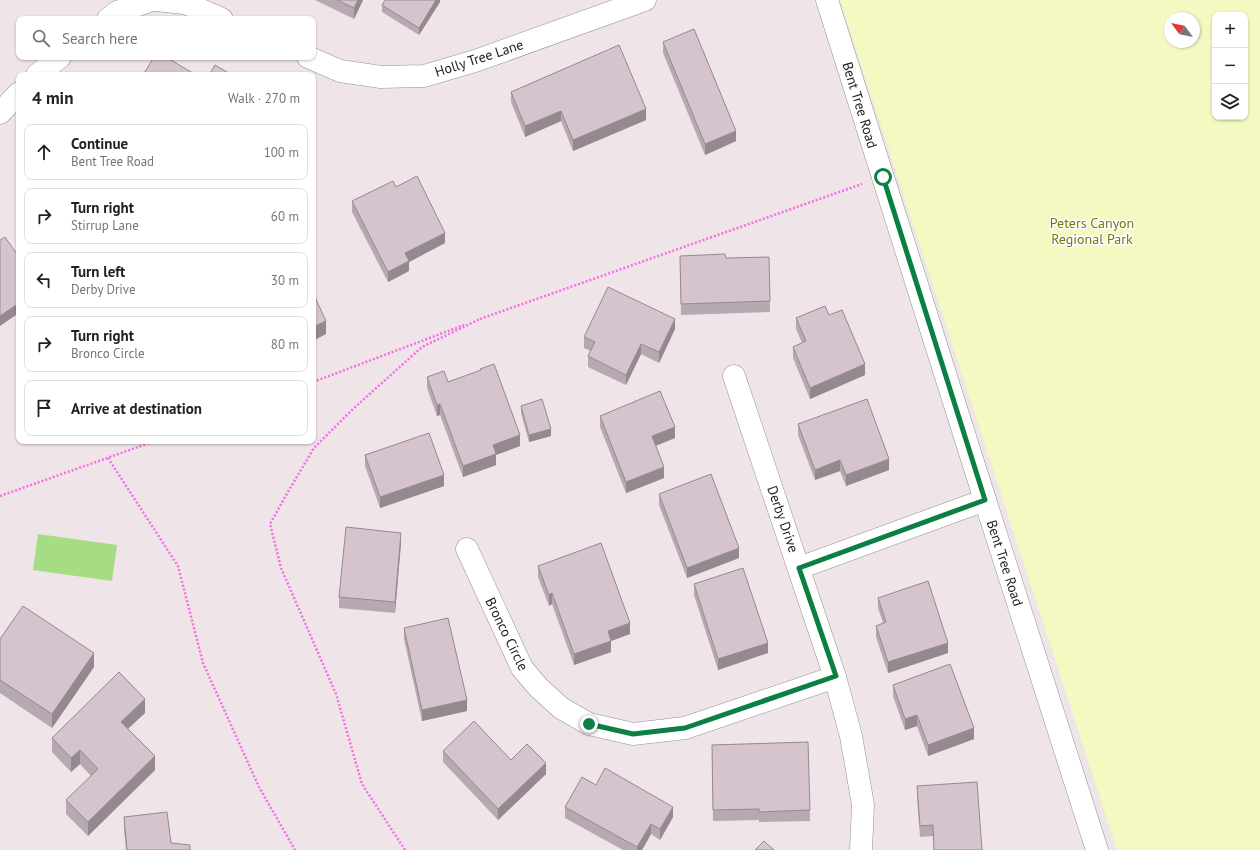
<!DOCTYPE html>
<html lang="en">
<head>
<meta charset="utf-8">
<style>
  body { margin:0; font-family:"PT Sans",sans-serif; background:#f6f6f6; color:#222 }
  .controls { position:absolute; right:12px; top:12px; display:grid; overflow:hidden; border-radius:8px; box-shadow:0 1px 3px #0004 }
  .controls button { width:36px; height:36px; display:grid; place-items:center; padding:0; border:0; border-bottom:1px solid #e0e0e0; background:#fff; color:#222; font:20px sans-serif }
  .compass { position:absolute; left:1164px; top:12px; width:36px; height:36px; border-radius:50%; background:#fff; box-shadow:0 1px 3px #0004; rotate:302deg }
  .stop { position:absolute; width:12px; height:12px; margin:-9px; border:3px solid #0b8043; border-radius:50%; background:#fff }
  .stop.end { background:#0b8043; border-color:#fff; box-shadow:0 1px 4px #0008 }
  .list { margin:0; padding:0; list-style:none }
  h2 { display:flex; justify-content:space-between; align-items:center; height:52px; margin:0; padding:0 16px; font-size:17px }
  h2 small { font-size:13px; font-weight:400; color:#767676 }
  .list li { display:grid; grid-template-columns:26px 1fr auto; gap:12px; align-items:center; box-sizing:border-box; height:56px; margin:0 8px 8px; padding:0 8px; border:1px solid #e0e0e0; border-radius:8px }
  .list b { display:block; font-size:15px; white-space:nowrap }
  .list p { margin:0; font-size:13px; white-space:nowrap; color:#767676 }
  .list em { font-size:13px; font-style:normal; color:#767676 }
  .icon { flex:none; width:22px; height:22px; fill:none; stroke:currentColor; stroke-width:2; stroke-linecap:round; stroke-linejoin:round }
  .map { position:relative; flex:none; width:1260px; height:850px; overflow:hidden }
  .search { position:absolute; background:#fff; box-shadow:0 1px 3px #0004; left:16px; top:16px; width:300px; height:44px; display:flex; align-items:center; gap:10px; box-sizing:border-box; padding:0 14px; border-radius:8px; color:#767676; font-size:15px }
  .panel { position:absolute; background:#fff; box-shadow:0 1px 3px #0004; left:16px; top:72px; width:300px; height:372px; border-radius:8px }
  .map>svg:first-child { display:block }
  .park { fill:#f4f8c1; fill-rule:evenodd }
  .pitch { fill:#a6dc83 }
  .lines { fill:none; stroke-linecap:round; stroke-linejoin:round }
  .minor-casing { stroke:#929292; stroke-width:23 }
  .path { stroke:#f76cea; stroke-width:2.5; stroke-dasharray:2 2; stroke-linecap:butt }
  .minor { stroke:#fff; stroke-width:22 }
  .wall { fill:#b7a9b1 }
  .shaded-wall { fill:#958990 }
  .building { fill:#d5c4ce; stroke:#958990 }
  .route { stroke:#0b8043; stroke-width:5 }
  .labels { text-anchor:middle; stroke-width:3; stroke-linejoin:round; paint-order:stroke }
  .street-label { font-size:14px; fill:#1e1e1e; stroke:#fff }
  .park-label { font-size:14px; fill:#717a0e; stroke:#fff }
</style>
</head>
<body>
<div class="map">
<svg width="1260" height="850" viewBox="0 0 1260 850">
  <rect width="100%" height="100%" fill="#efe4e7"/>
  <path class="park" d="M840 0H1260V850H1117ZM1215 15H1245V117H1215ZM1170 18H1194V42H1170Z"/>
  <polygon class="pitch" points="38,534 117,545 112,581 33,570"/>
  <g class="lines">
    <defs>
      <g id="minor">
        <polyline points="156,0 185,3 222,19"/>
        <polyline points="827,0 985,500 1097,850"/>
        <polyline points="108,19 117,12 152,0"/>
        <polyline points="308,57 340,71 381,77 424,76 475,61 645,0"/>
        <polyline points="37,75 60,57"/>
        <polyline points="0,113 19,93"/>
        <polyline points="734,376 835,677 851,736 863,805 861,850"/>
        <polyline points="467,549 522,668 538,687 561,708 589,724 633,734 685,728 835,677"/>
        <polyline points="799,568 985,500"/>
      </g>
    </defs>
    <use href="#minor" class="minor-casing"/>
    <g class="path">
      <polyline points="480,319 862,184"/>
      <polyline points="313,382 464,325"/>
      <polyline points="108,458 178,566 203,663 259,787 295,850"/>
      <polyline points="0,496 155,441"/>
      <polyline points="405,850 362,784 336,694 281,568 270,524 289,490 314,448 353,409 422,347 480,319"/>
    </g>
    <use href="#minor" class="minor"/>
  </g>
  <g class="wall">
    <polygon points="315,0 363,0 354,19"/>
    <polygon points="440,0 440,2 419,35 382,12 382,5"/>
    <polygon points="663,42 736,141 705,155 663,53"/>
    <polygon points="511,92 646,120 573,151 561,121 525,137 511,102"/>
    <polygon points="396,187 445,243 409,262 409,271 388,282 352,212 352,201"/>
    <polygon points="726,258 770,301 770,312 681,315 680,267"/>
    <polygon points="829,315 865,375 810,399 793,358 793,347 802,343 796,329 796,318"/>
    <polygon points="675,329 659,363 641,354 626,385 588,367 588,356 591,351 584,348 584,337"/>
    <polygon points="480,369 520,446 496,455 496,465 463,477 440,415 437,416 427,388 427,377 448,382 480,371"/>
    <polygon points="521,406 551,436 529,442 521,413"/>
    <polygon points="600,416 675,438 656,446 664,478 626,493 600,427"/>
    <polygon points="798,424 889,470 846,486 840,471 815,480 798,435"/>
    <polygon points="365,455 444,486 380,508 365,466"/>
    <polygon points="659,494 739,558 687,578 659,505"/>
    <polygon points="401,543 395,613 339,608 339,597"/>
    <polygon points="538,566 630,634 611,641 611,652 574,665 552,604 549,606 538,577"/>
    <polygon points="694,584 768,653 718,670 694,595"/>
    <polygon points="878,598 948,653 888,673 876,637 876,626 883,623 878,608"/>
    <polygon points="404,628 467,711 422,721 404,639"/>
    <polygon points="0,639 94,667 52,728 0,693"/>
    <polygon points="893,685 974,739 928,756 917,726 905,730 893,696"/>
    <polygon points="145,713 128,729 155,770 88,836 66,814 66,800 91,776 80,764 71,772 52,752 52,738"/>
    <polygon points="808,742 810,821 759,822 759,820 713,821 712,745"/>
    <polygon points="443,751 511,760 546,774 498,820 443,762"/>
    <polygon points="596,785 673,817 660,840 651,834 642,850 623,850 565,818 565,807"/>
    <polygon points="917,786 982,850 934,850 933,836 920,837 917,797"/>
    <polygon points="124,817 171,843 190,850 126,850 124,830"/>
  </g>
  <g class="shaded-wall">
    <polygon points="358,0 363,0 354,19 354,8"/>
    <polygon points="436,0 440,0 440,2 419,35 419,28"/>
    <polygon points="646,109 646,120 573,151 573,140"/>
    <polygon points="561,111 561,121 525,137 525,126"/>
    <polygon points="736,131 736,141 705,155 705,144"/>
    <polygon points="445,233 445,243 409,262 409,271 388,282 388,272 405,253"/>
    <polygon points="19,303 19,313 0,326 0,316"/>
    <polygon points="675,319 675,329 659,363 659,352"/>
    <polygon points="326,321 326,334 313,341 313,327"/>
    <polygon points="641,344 641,354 626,385 626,375"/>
    <polygon points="865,364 865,375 810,399 810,388"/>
    <polygon points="440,404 440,415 437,416 437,405"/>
    <polygon points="675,427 675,438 652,447 652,436"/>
    <polygon points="551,429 551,436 529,442 529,435"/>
    <polygon points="520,435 520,446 496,455 496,465 463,477 463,466 493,445"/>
    <polygon points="889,459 889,470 846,486 846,475"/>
    <polygon points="840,460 840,471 815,480 815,470"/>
    <polygon points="664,467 664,478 626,493 626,482"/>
    <polygon points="444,475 444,486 380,508 380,497"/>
    <polygon points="401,533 401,543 395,613 395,602"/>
    <polygon points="739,548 739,558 687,578 687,568"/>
    <polygon points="552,593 552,604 549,606 549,595"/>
    <polygon points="630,623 630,634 608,642 608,631"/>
    <polygon points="611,641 611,652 574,665 574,654"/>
    <polygon points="768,643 768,653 718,670 718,659"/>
    <polygon points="948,643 948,653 888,673 888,662"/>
    <polygon points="94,653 94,667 52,728 52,714"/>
    <polygon points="145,699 145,713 121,735 121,722"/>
    <polygon points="467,700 467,711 422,721 422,710"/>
    <polygon points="917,715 917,726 905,730 905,719"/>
    <polygon points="974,728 974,739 928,756 928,745"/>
    <polygon points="80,750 80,764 71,772 71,758"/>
    <polygon points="155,756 155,770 88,836 88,822"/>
    <polygon points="546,763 546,774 498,820 498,809"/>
    <polygon points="673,807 673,817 660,840 660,829"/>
    <polygon points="651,824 651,834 642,850 637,850 637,847"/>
  </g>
  <g class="building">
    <polygon points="337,0 358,0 354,8"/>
    <polygon points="385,0 436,0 419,28 382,5"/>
    <polygon points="694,29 736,131 705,144 663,42"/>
    <polygon points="619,45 646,109 573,140 561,111 525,126 511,92"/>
    <polygon points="154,57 166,57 196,75 143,75"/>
    <polygon points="215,65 232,75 209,75"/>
    <polygon points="417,176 445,233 405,253 409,261 388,272 352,201 393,181 396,187"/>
    <polygon points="5,237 19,257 19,303 0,316 0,240"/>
    <polygon points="725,254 726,258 769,257 770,301 681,304 680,256"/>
    <polygon points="608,287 675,319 659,352 641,344 626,375 588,356 595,342 584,337"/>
    <polygon points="313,293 326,321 313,327"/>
    <polygon points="825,306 829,315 842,310 865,364 810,388 793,347 806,341 796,318"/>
    <polygon points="494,364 520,435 493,445 496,454 463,466 440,404 437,405 427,377 444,371 448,382 481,370 480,369"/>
    <polygon points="660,391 675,427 652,436 664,467 626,482 600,416"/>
    <polygon points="542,399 551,429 529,435 521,406"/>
    <polygon points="867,399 889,459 846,475 840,460 815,470 798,424"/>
    <polygon points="429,433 444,475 380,497 365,455"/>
    <polygon points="711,474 739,548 687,568 659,494"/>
    <polygon points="346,527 401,533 395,602 339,597"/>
    <polygon points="601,543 630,623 608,631 611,641 574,654 552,593 549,595 538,566"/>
    <polygon points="743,568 768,643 718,659 694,584"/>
    <polygon points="928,581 948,643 888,662 876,626 886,622 878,598"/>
    <polygon points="23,606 94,653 52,714 0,680 0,639"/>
    <polygon points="448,618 467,700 422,710 404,628"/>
    <polygon points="950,664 974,728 928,745 917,715 905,719 893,685"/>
    <polygon points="119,672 145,699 121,722 155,756 88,822 66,800 98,769 80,750 71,758 52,738"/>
    <polygon points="474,721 511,760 527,744 546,763 498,809 443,751"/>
    <polygon points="808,742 810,810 759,812 759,809 713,810 712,745"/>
    <polygon points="605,768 673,807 660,829 651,824 637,847 565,807 582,777 596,785"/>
    <polygon points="977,782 982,850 934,850 933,825 920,826 917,786"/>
    <polygon points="167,812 171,843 190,845 190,850 127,850 124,817"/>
    <polygon points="764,841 774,850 755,850"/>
  </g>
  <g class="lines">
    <polyline class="route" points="589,724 633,734 685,728 836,676 799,568 985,500 883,177"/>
  </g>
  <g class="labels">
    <g class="street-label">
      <text transform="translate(479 58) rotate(-18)" y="5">Holly Tree Lane</text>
      <text transform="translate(860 105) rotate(73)" y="5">Bent Tree Road</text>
      <text transform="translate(783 519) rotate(71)" y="5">Derby Drive</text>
      <text transform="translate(1005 563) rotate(72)" y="5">Bent Tree Road</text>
      <text transform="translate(507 634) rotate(64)" y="5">Bronco Circle</text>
    </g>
    <g class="park-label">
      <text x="1092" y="228">Peters Canyon<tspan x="1092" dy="16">Regional Park</tspan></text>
    </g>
  </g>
</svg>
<div class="controls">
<button>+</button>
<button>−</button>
<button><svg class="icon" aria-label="layers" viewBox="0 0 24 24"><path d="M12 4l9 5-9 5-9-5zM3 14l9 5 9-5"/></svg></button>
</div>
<svg class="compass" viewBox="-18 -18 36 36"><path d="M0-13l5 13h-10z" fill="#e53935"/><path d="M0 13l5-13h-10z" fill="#767676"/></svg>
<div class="stop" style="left:883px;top:177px"></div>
<div class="stop end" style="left:589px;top:724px"></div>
<div class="search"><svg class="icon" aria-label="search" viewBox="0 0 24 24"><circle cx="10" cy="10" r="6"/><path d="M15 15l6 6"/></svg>Search here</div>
<section class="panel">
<h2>4 min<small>Walk · 270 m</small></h2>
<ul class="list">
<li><svg class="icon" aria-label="ahead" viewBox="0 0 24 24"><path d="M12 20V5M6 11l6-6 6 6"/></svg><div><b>Continue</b><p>Bent Tree Road</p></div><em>100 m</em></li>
<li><svg class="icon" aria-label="right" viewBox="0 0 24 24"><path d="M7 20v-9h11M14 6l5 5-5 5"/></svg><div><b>Turn right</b><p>Stirrup Lane</p></div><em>60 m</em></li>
<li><svg class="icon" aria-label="left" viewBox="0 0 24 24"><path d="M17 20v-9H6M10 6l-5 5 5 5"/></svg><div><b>Turn left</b><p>Derby Drive</p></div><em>30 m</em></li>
<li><svg class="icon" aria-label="right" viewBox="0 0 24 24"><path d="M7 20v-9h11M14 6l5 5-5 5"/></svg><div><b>Turn right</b><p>Bronco Circle</p></div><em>80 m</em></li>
<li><svg class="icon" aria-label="arrive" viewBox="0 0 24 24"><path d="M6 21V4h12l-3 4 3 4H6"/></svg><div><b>Arrive at destination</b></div></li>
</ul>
</section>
</div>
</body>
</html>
